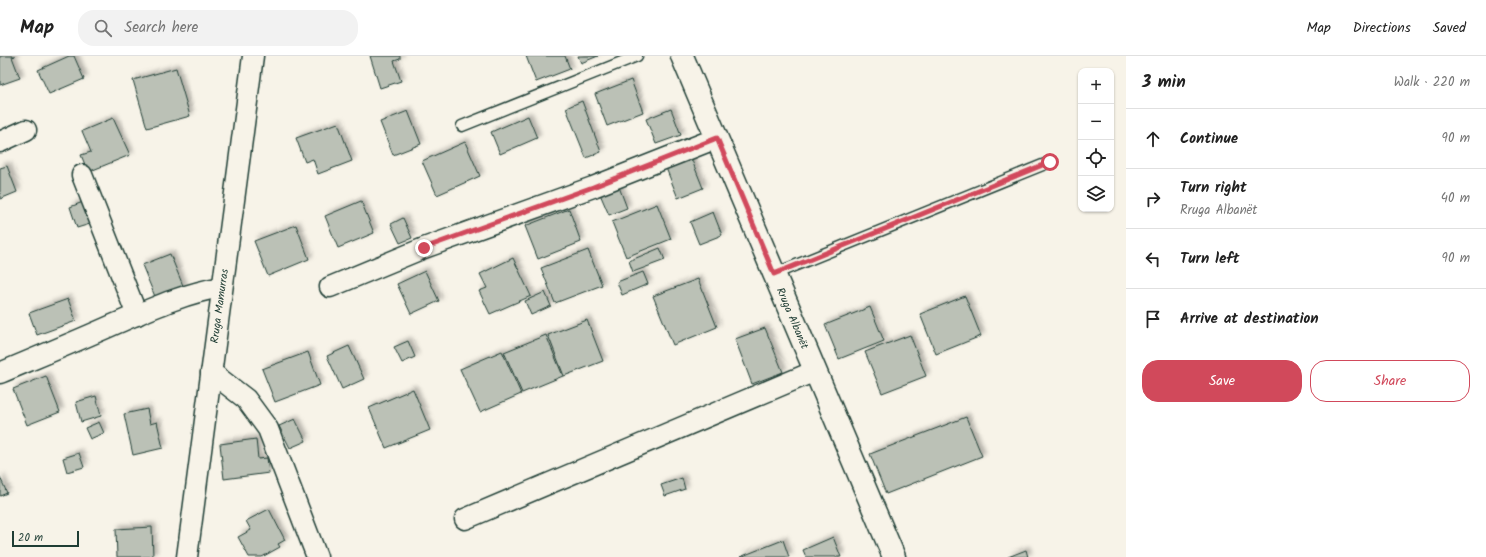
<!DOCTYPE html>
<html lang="en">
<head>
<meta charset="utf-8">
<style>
  body { margin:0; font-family:Kalam,sans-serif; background:#f2f2f2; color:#222 }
  .controls { position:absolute; right:12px; top:12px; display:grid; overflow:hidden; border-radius:8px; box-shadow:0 1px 3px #0004 }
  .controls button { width:36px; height:36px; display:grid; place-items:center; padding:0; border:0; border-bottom:1px solid #e0e0e0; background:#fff; color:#222; font:20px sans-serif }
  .scale { position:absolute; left:12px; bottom:10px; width:67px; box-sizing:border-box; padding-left:4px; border:2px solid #1f3d34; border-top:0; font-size:11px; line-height:14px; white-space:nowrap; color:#1f3d34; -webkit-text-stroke:3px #f7f3e8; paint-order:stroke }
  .stop { position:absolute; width:12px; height:12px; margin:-9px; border:3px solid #d1495b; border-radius:50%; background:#fff }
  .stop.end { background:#d1495b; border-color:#fff; box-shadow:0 1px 4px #0008 }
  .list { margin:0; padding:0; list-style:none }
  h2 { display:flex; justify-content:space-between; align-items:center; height:52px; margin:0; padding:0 16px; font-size:17px }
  h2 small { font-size:13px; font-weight:400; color:#767676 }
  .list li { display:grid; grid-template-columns:26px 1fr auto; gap:12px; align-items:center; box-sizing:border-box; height:60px; padding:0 16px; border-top:1px solid #e0e0e0 }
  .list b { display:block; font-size:15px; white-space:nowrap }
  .list p { margin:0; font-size:13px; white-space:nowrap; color:#767676 }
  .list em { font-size:13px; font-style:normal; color:#767676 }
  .actions { display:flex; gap:8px; padding:12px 16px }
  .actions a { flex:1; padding:9px 0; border:1px solid #d1495b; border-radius:16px; text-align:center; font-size:14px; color:#d1495b }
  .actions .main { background:#d1495b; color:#fff }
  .icon { flex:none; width:22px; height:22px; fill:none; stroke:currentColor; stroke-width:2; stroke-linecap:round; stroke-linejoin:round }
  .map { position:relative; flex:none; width:1126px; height:501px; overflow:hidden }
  header { display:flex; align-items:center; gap:24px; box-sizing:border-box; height:56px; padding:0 20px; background:#fff; border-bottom:1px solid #e0e0e0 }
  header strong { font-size:19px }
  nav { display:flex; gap:22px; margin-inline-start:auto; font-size:14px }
  .search { width:280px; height:36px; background:#f2f2f2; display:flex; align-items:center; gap:10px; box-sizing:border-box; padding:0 14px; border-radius:16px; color:#767676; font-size:15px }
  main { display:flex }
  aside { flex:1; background:#fff }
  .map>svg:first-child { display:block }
  .building { fill:#bbc1b6; stroke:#1f3d34; filter:url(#shadow) }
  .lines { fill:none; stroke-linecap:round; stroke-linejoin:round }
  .service-casing { stroke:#1f3d34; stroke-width:13 }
  .minor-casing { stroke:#1f3d34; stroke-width:23 }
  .tertiary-casing { stroke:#1f3d34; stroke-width:25 }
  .service { stroke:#f7f3e8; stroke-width:10 }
  .minor { stroke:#f7f3e8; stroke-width:20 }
  .tertiary { stroke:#f7f3e8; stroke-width:22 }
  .route { stroke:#d1495b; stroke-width:5 }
  .labels { text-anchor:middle; stroke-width:3.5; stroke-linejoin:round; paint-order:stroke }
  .street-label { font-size:11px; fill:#1f3d34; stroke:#f7f3e8 }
</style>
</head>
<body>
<header>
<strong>Map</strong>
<div class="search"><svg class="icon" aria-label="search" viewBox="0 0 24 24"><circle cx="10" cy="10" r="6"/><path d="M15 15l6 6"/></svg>Search here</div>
<nav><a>Map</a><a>Directions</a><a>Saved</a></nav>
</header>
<main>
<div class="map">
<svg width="1126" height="501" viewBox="0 0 1126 501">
  <defs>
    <filter id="shadow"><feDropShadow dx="3.5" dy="-3.5" stdDeviation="2" flood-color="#0004"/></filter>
  </defs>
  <rect width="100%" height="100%" fill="#f7f3e8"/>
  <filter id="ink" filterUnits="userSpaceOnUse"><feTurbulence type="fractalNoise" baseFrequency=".025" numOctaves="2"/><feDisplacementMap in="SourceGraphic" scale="8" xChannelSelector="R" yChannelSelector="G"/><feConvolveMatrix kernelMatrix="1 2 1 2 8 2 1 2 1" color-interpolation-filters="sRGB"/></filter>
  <g filter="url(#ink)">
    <g class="building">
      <polygon points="0,0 15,0 12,1 20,22 0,29"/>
      <polygon points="69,0 74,0 84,23 49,38 38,14"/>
      <polygon points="370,0 400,0 400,3 394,5 401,25 380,32"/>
      <polygon points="526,0 565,0 570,13 536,26"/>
      <polygon points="578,0 598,0 581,7"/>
      <polygon points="176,12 190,60 147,72 133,24"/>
      <polygon points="631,24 643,56 607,70 595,38"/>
      <polygon points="582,45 601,96 586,102 566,52"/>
      <polygon points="671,53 681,79 656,88 646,63"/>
      <polygon points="408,55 421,88 393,99 380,66"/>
      <polygon points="528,60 537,82 500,98 491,76"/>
      <polygon points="113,62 130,99 88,116 81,99 91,96 82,75"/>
      <polygon points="338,67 352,105 318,118 313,103 305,106 296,82"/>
      <polygon points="465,86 480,120 437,139 422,105"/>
      <polygon points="691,102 703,132 678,142 666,112"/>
      <polygon points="7,110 17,136 0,143 0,112"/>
      <polygon points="619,131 627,152 609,159 600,138"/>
      <polygon points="361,145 374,177 338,192 325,160"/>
      <polygon points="83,146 90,168 77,172 70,151"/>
      <polygon points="657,148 671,183 626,201 612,166"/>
      <polygon points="569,153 581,186 538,203 525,170"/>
      <polygon points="713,156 722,179 699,188 690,166"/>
      <polygon points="403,162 412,182 400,187 391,168"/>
      <polygon points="296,169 309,203 268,220 254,185"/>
      <polygon points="660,192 665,204 633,216 629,205"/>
      <polygon points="588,194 602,229 555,247 541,212"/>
      <polygon points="170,198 184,232 156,243 142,209"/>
      <polygon points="513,202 531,240 490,258 479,235 487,232 480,218"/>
      <polygon points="425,215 439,245 411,258 397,228"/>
      <polygon points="643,216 648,228 622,239 617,226"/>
      <polygon points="698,223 717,271 673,289 653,240"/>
      <polygon points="545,236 551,250 531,259 525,245"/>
      <polygon points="965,240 981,280 936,298 920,258"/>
      <polygon points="68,243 76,265 37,279 29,257"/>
      <polygon points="870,251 884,285 839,303 825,269"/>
      <polygon points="587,264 603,305 564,320 548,279"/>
      <polygon points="765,272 783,316 752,328 735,283"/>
      <polygon points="546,279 563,320 522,337 504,296"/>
      <polygon points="910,279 926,320 882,337 865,296"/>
      <polygon points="408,285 415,301 402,307 394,291"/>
      <polygon points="349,290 364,323 342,333 327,300"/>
      <polygon points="502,295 521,338 480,356 460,313"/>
      <polygon points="308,296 320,329 275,346 262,313"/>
      <polygon points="46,320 60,356 27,369 13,333"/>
      <polygon points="413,333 430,374 386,392 369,352"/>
      <polygon points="96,340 101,360 81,366 76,346"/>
      <polygon points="147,353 150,368 157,366 163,392 133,399 124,358"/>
      <polygon points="966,361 982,400 886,438 870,398"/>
      <polygon points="295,363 306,385 290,392 279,370"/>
      <polygon points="99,366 104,377 90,383 85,372"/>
      <polygon points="256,383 258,403 267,402 269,417 224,423 220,388"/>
      <polygon points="79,397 84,411 67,416 63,402"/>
      <polygon points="0,421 7,437 0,440"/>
      <polygon points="682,422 685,433 665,440 661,429"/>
      <polygon points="269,453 285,484 278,488 280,491 262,501 249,501 238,481 251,474 246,465"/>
      <polygon points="152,471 153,501 117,501 116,473"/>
      <polygon points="833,481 841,501 806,501 803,494"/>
      <polygon points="783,484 789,501 740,501"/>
      <polygon points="1026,494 1028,501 1008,501"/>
    </g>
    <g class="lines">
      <defs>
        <g id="service">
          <polyline points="462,70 637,0"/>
          <polyline points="774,218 1050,106"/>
        </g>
        <g id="minor">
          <polyline points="0,86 26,74"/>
          <polyline points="82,119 137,259"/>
          <polyline points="330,231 424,192 593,131 717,82"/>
          <polyline points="211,316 246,343 268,373 317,501"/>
          <path d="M0 317C38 301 77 285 115 268 150 253 185 237 222 231"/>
          <polyline points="465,463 815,315"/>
          <polyline points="187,501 253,0"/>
        </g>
        <polyline id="tertiary" points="682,0 894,501"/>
      </defs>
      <use href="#service" class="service-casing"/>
      <use href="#minor" class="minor-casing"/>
      <use href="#tertiary" class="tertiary-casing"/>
      <use href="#service" class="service"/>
      <use href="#minor" class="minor"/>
      <use href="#tertiary" class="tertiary"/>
    </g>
  </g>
  <g class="lines" filter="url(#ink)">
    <polyline class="route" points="424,192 593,131 717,82 774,218 1050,106"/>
  </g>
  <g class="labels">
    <g class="street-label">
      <text transform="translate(219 250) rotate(-82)" y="4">Rruga Mamurras</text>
      <text transform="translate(793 262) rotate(67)" y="4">Rruga Albanët</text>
    </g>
  </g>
</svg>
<div class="controls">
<button>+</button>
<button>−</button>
<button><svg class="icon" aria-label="locate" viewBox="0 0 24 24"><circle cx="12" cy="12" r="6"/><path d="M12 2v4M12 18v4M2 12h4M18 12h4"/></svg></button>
<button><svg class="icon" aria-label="layers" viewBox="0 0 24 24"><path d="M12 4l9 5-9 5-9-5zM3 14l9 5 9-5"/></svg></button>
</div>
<div class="scale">20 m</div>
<div class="stop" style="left:1050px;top:106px"></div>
<div class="stop end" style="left:424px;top:192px"></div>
</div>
<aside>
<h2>3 min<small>Walk · 220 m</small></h2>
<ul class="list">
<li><svg class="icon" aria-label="ahead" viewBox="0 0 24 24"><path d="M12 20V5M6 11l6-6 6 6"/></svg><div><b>Continue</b></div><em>90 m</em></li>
<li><svg class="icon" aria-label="right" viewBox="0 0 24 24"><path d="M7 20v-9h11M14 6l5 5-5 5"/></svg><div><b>Turn right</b><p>Rruga Albanët</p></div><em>40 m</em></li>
<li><svg class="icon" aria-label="left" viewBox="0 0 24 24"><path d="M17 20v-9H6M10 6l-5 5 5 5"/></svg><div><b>Turn left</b></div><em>90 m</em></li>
<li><svg class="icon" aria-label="arrive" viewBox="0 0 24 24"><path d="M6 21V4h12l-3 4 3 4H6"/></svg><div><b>Arrive at destination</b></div></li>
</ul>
<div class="actions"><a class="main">Save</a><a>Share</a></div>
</aside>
</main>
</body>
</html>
